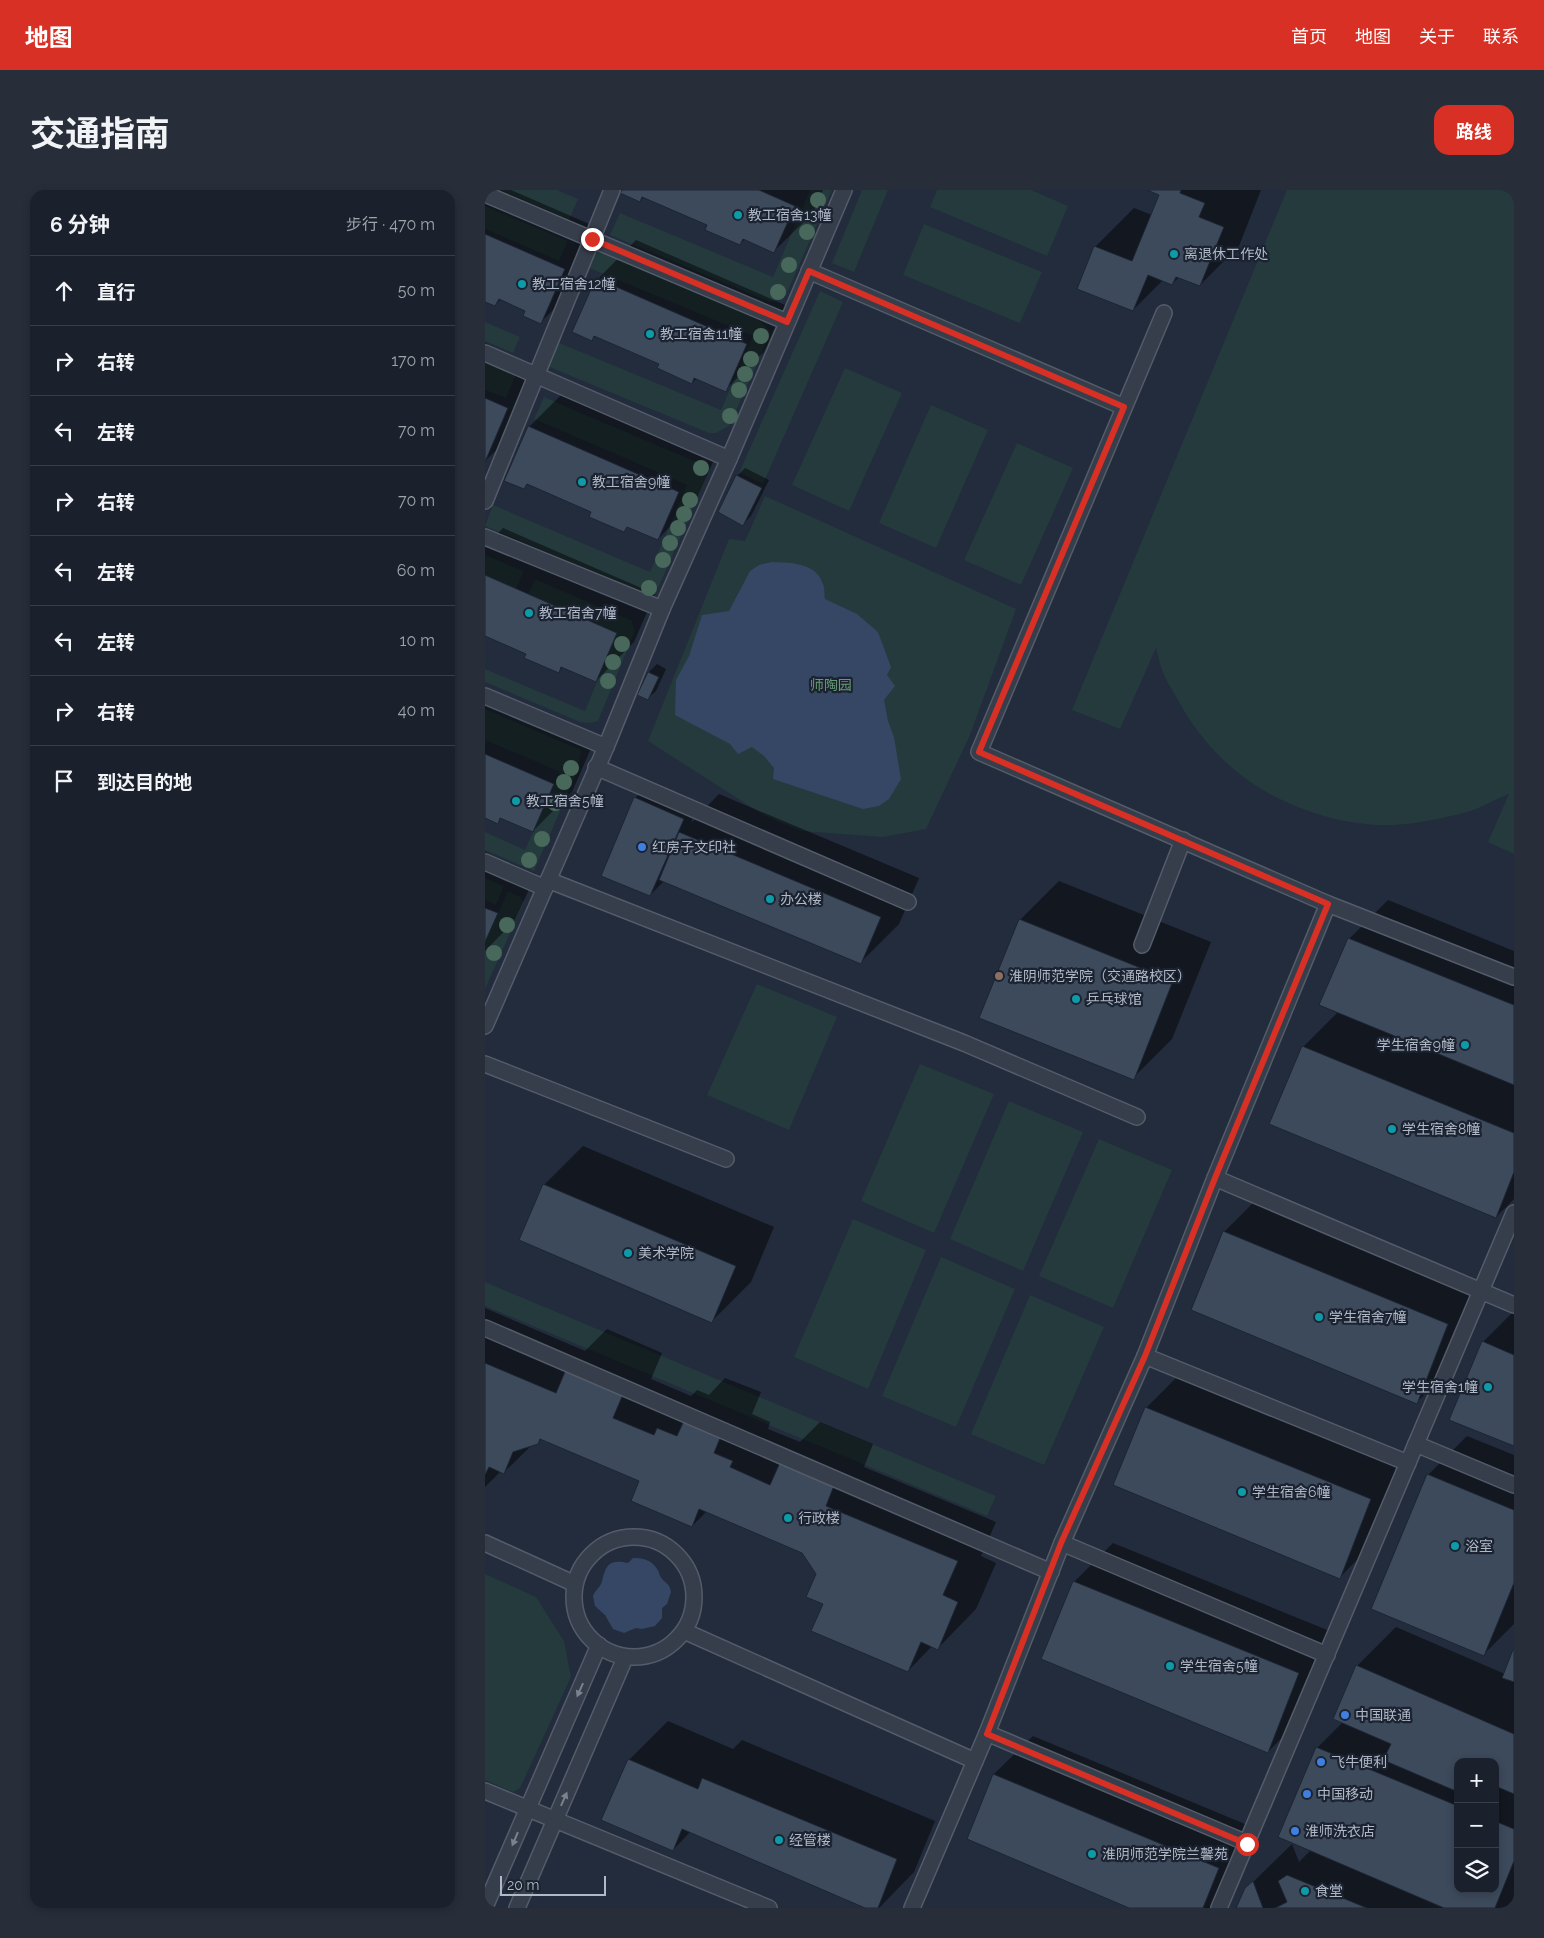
<!DOCTYPE html>
<html lang="zh">
<head>
<meta charset="utf-8">
<style>
  body { margin:0; font-family:Raleway,"Noto Sans SC",sans-serif; background:#272e39; color:#f1f3f6 }
  .controls { position:absolute; right:15px; bottom:15px; display:grid; overflow:hidden; border-radius:10px; box-shadow:0 2px 8px #0003 }
  .controls button { width:45px; height:45px; display:grid; place-items:center; padding:0; border:0; border-bottom:1px solid #383e49; background:#1a212d; color:#f1f3f6; font:25px sans-serif }
  .scale { position:absolute; left:15px; bottom:12px; width:106px; box-sizing:border-box; padding-left:5px; border:2px solid #b1b9c8; border-top:0; font-size:14px; line-height:18px; white-space:nowrap; color:#b1b9c8; -webkit-text-stroke:4px #1b2331; paint-order:stroke }
  .stop { position:absolute; width:15px; height:15px; margin:-11px; border:4px solid #d93025; border-radius:50%; background:#fff }
  .stop.end { background:#d93025; border-color:#fff; box-shadow:0 1px 5px #0008 }
  .list { margin:0; padding:0; list-style:none }
  h2 { display:flex; justify-content:space-between; align-items:center; height:65px; margin:0; padding:0 20px; font-size:21px }
  h2 small { font-size:16px; font-weight:400; color:#9fa3aa }
  .list li { display:grid; grid-template-columns:32px 1fr auto; gap:15px; align-items:center; box-sizing:border-box; height:70px; padding:0 20px; border-top:1px solid #383e49 }
  .list b { display:block; font-size:19px; white-space:nowrap }
  .list em { font-size:16px; font-style:normal; color:#9fa3aa }
  .icon { flex:none; width:28px; height:28px; fill:none; stroke:currentColor; stroke-width:2; stroke-linecap:round; stroke-linejoin:round }
  .map { position:relative; flex:none; width:1029px; height:1718px; overflow:hidden; border-radius:15px }
  header { display:flex; align-items:center; gap:30px; box-sizing:border-box; height:70px; padding:0 25px; background:#d93025; color:#fff }
  header strong { font-size:24px }
  nav { display:flex; gap:28px; margin-inline-start:auto; font-size:18px }
  .intro { display:flex; align-items:center; justify-content:space-between; box-sizing:border-box; height:120px; padding:0 30px }
  h1 { margin:0; font-size:35px }
  .button { padding:12px 22px; border-radius:15px; background:#d93025; color:#fff; font-size:18px; font-weight:700 }
  main { display:flex; gap:30px; padding:0 30px }
  aside { flex:1; background:#1a212d; border-radius:15px; box-shadow:0 2px 8px #0003 }
  .map>svg:first-child { display:block }
  .green { fill:#243a3d }
  .water { fill:#354764 }
  .shadow { fill:#0007; fill-rule:evenodd }
  .building { fill:#3d4a5c; stroke:#1d2533 }
  .lines { fill:none; stroke-linecap:round; stroke-linejoin:round }
  .service-casing { stroke:#545c6a; stroke-width:18 }
  .service { stroke:#363e4c; stroke-width:15 }
  .tree { fill:#48685b }
  .oneway { fill:#7a8290 }
  .route { stroke:#d93025; stroke-width:6 }
  .culture-dot { fill:#0f9aa8; stroke:#1b2331; stroke-width:2 }
  .shop-dot { fill:#3f7fe0; stroke:#1b2331; stroke-width:2 }
  .education-dot { fill:#8d6e63; stroke:#1b2331; stroke-width:2 }
  .labels { text-anchor:middle; stroke-width:4.5; stroke-linejoin:round; paint-order:stroke }
  .poi-label { font-size:14px; fill:#b1b9c8; stroke:#1b2331; text-anchor:start }
  .park-label { font-size:14px; fill:#679a74; stroke:#1b2331 }
</style>
</head>
<body>
<header>
<strong>地图</strong>
<nav><a>首页</a><a>地图</a><a>关于</a><a>联系</a></nav>
</header>
<div class="intro"><h1>交通指南</h1><a class="button">路线</a></div>
<main>
<aside>
<h2>6 分钟<small>步行 · 470 m</small></h2>
<ul class="list">
<li><svg class="icon" aria-label="ahead" viewBox="0 0 24 24"><path d="M12 20V5M6 11l6-6 6 6"/></svg><div><b>直行</b></div><em>50 m</em></li>
<li><svg class="icon" aria-label="right" viewBox="0 0 24 24"><path d="M7 20v-9h11M14 6l5 5-5 5"/></svg><div><b>右转</b></div><em>170 m</em></li>
<li><svg class="icon" aria-label="left" viewBox="0 0 24 24"><path d="M17 20v-9H6M10 6l-5 5 5 5"/></svg><div><b>左转</b></div><em>70 m</em></li>
<li><svg class="icon" aria-label="right" viewBox="0 0 24 24"><path d="M7 20v-9h11M14 6l5 5-5 5"/></svg><div><b>右转</b></div><em>70 m</em></li>
<li><svg class="icon" aria-label="left" viewBox="0 0 24 24"><path d="M17 20v-9H6M10 6l-5 5 5 5"/></svg><div><b>左转</b></div><em>60 m</em></li>
<li><svg class="icon" aria-label="left" viewBox="0 0 24 24"><path d="M17 20v-9H6M10 6l-5 5 5 5"/></svg><div><b>左转</b></div><em>10 m</em></li>
<li><svg class="icon" aria-label="right" viewBox="0 0 24 24"><path d="M7 20v-9h11M14 6l5 5-5 5"/></svg><div><b>右转</b></div><em>40 m</em></li>
<li><svg class="icon" aria-label="arrive" viewBox="0 0 24 24"><path d="M6 21V4h12l-3 4 3 4H6"/></svg><div><b>到达目的地</b></div></li>
</ul>
</aside>
<div class="map">
<svg width="1029" height="1718" viewBox="0 0 1029 1718">
  <rect width="100%" height="100%" fill="#222c3c"/>
  <g class="green">
    <polygon points="16,0 72,0 93,9 84,30"/>
    <polygon points="325,0 347,0 301,105 293,110 285,112 125,45 135,23 288,87"/>
    <polygon points="377,0 403,0 369,82 347,73"/>
    <polygon points="452,0 546,0 583,16 562,66 445,17"/>
    <path d="M802 0H1029V664L1003 652 1024 604C1011 609 999 616 986 621 968 626 949 630 930 633 895 638 863 634 829 623 765 602 720 563 689 503 685 496 681 490 678 483 675 475 673 466 671 458L635 539 587 520Z"/>
    <polygon points="0,16 83,51 74,71 0,39"/>
    <polygon points="439,34 557,82 535,133 418,85"/>
    <polygon points="111,60 274,129 286,142 244,236 231,243 224,243 62,176 72,152 236,220 268,146 104,78"/>
    <polygon points="335,101 358,112 278,294 254,283"/>
    <polygon points="0,132 35,147 28,163 0,151"/>
    <polygon points="0,172 31,185 21,208 0,200"/>
    <polygon points="360,178 417,203 364,321 307,295"/>
    <polygon points="59,207 221,276 221,288 174,396 166,401 158,403 0,336 8,315 165,382 202,295 49,229"/>
    <polygon points="446,215 503,240 451,358 394,333"/>
    <polygon points="532,253 588,278 536,395 479,370"/>
    <polygon points="280,306 531,419 485,545 441,639 398,647 316,641 280,626 163,551 244,349 260,351"/>
    <polygon points="0,365 39,381 31,399 0,385"/>
    <polygon points="50,389 147,431 150,441 113,531 106,533 95,532 0,492 0,479 100,521 132,443 43,404"/>
    <polygon points="0,519 96,560 93,580 49,681 0,660 0,642 40,660 75,582 0,550"/>
    <polygon points="0,688 19,696 11,715 0,710"/>
    <polygon points="23,701 36,707 39,712 0,799 0,752"/>
    <polygon points="272,794 352,827 304,940 222,905"/>
    <polygon points="435,874 509,904 449,1043 376,1011"/>
    <polygon points="524,911 598,942 538,1081 465,1049"/>
    <polygon points="614,949 687,980 628,1118 554,1086"/>
    <polygon points="368,1029 441,1060 383,1199 309,1167"/>
    <polygon points="456,1067 530,1099 471,1237 397,1206"/>
    <polygon points="0,1092 511,1306 502,1326 0,1116"/>
    <polygon points="545,1105 619,1137 559,1275 486,1244"/>
    <polygon points="0,1384 51,1407 79,1451 86,1487 35,1598 28,1602 0,1590"/>
  </g>
  <g class="water">
    <path d="M287 372C305 373 331 372 338 394 340 398 339 405 340 409L372 424 393 442 406 477 402 485 410 496 399 510 403 531 409 547 416 589 404 609 394 616 378 619 288 589 289 578 279 566 267 557 253 564 245 554 190 525 191 490 204 466 217 425 244 421 265 381 274 375Z"/>
    <path d="M148 1368C158 1368 167 1370 172 1379 174 1381 174 1384 175 1386 179 1393 185 1393 186 1402L182 1414 177 1418V1428L170 1436 157 1439 151 1438 139 1443 128 1439 120 1425 110 1416 108 1406C110 1400 116 1397 117 1391 121 1375 124 1369 143 1373Z"/>
  </g>
  <g class="shadow">
    <polygon points="0,0 26,0 118,40 94,94 55,133 42,120 16,109 10,115 0,110"/>
    <polygon points="138,0 338,0 328,23 289,61 260,49 255,54 223,34 160,6 155,11"/>
    <polygon points="665,0 776,0 754,56 715,95 694,87 687,94 678,90 648,120 610,57 649,18 667,25 676,4"/>
    <polygon points="151,50 300,115 279,162 240,200 212,188 207,193 175,173 111,145 107,150 113,89"/>
    <polygon points="0,153 61,180 38,234 0,271"/>
    <polygon points="83,198 232,263 211,310 173,349 143,336 139,341 107,322 43,294 39,298 44,237"/>
    <polygon points="260,278 284,290 266,326 258,334 252,286"/>
    <polygon points="18,338 170,404 149,452 111,491 78,477 74,481 43,463 0,445 0,356"/>
    <polygon points="172,474 181,479 171,501 163,508 154,504 164,482"/>
    <polygon points="0,509 107,556 87,602 48,641 17,627 12,632 0,627"/>
    <polygon points="166,592 214,613 206,633 234,604 434,688 414,734 375,773 179,691 165,705 150,608"/>
    <polygon points="0,662 51,684 30,730 0,761"/>
    <polygon points="574,691 726,752 687,849 648,888 535,730"/>
    <polygon points="903,710 1029,761 1029,1009 1011,1027 818,857 853,822 864,749"/>
    <polygon points="98,956 289,1037 266,1092 227,1131 59,995"/>
    <polygon points="778,1003 1001,1095 971,1173 932,1212 739,1042"/>
    <polygon points="0,1118 100,1161 122,1139 177,1163 166,1189 206,1206 212,1200 224,1205 240,1188 276,1202 267,1224 285,1232 283,1239 315,1252 335,1232 388,1254 379,1277 511,1332 496,1366 511,1373 491,1419 453,1458 447,1456 423,1481 339,1413 332,1384 318,1362 222,1321 207,1336 155,1290 57,1249 52,1253 47,1255 19,1282 16,1281 0,1297"/>
    <polygon points="1029,1121 1029,1255 998,1152"/>
    <polygon points="700,1179 924,1270 893,1349 854,1388 661,1218"/>
    <polygon points="982,1246 1029,1265 1029,1434 998,1465 943,1285"/>
    <polygon points="628,1353 852,1444 821,1523 783,1562 589,1392"/>
    <path d="M911 1437 1020 1484 1029 1460V1709L1020 1718H753L761 1699 807 1654 814 1672 826 1660 832 1558 858 1532 850 1529 872 1476ZM973 1572H1010V1699H973Z"/>
    <polygon points="183,1531 248,1559 257,1550 450,1631 429,1682 394,1718 383,1718 206,1641 188,1660 144,1570"/>
    <polygon points="548,1546 772,1639 733,1718 647,1718 509,1584"/>
  </g>
  <g class="building">
    <polygon points="137,0 274,0 310,16 289,63 258,49 255,55 220,40 222,35 157,7 155,12 135,3"/>
    <polygon points="662,0 696,0 695,3 720,13 714,27 739,37 715,96 691,87 687,95 663,85 648,121 592,99 609,56 647,71 674,5"/>
    <polygon points="0,44 80,79 56,134 38,126 40,121 14,109 10,116 0,112"/>
    <polygon points="111,88 262,154 241,202 209,188 207,194 172,178 174,174 109,146 107,151 87,142"/>
    <polygon points="0,208 23,218 0,272"/>
    <polygon points="43,236 194,302 173,350 142,337 139,342 104,327 106,322 42,294 39,299 19,291"/>
    <polygon points="251,285 277,298 258,336 233,322"/>
    <polygon points="0,385 132,443 111,492 76,477 74,483 39,468 41,464 0,446"/>
    <polygon points="163,482 174,487 163,510 152,505"/>
    <polygon points="0,564 69,594 48,642 15,628 13,634 0,628"/>
    <polygon points="149,607 199,629 165,706 116,686"/>
    <polygon points="194,642 396,727 376,774 174,690"/>
    <polygon points="0,718 13,723 0,752"/>
    <polygon points="534,729 688,791 649,890 494,828"/>
    <polygon points="863,748 1029,815 1029,895 834,815"/>
    <polygon points="817,856 1029,943 1029,982 1011,1028 784,934"/>
    <polygon points="58,994 251,1076 227,1133 34,1050"/>
    <polygon points="738,1041 963,1134 932,1214 706,1120"/>
    <polygon points="997,1151 1029,1165 1029,1256 964,1230"/>
    <polygon points="0,1173 71,1203 82,1177 139,1202 128,1228 169,1245 172,1238 192,1246 201,1226 238,1241 229,1263 248,1271 245,1277 285,1295 296,1270 350,1293 341,1316 473,1371 458,1405 473,1412 453,1460 436,1452 423,1482 326,1441 338,1414 321,1407 331,1384 317,1363 214,1319 207,1337 146,1311 154,1291 55,1249 53,1254 28,1262 19,1284 4,1277 0,1285"/>
    <polygon points="660,1217 886,1309 855,1389 628,1295"/>
    <polygon points="942,1284 1029,1320 1029,1393 999,1466 886,1419"/>
    <polygon points="588,1391 814,1483 783,1563 556,1469"/>
    <polygon points="1029,1457 1029,1492 1017,1488"/>
    <polygon points="871,1475 1029,1544 1029,1604 1010,1596 1010,1572 973,1572 973,1602 898,1570 906,1554 848,1529"/>
    <polygon points="831,1557 973,1616 973,1699 1010,1699 1010,1631 1029,1639 1029,1671 1010,1718 959,1718 793,1647"/>
    <polygon points="143,1569 213,1599 217,1588 412,1669 393,1718 380,1718 197,1639 188,1661 116,1630"/>
    <polygon points="508,1584 734,1678 718,1718 644,1718 482,1649"/>
    <polygon points="802,1685 882,1718 790,1718 802,1712 793,1691"/>
    <polygon points="768,1691 778,1718 751,1718 760,1698"/>
  </g>
  <g class="lines">
    <defs>
      <g id="service">
        <polyline points="0,4 302,132"/>
        <polyline points="324,81 639,217"/>
        <polyline points="679,123 494,562 843,714 1029,787"/>
        <polyline points="0,163 244,269"/>
        <polyline points="0,311 127,0"/>
        <polyline points="0,347 177,419"/>
        <polyline points="0,506 121,557"/>
        <polyline points="111,577 423,712"/>
        <polyline points="0,672 60,698"/>
        <polyline points="63,690 479,853 652,927"/>
        <polyline points="657,755 698,650"/>
        <polyline points="0,836 121,557 177,419 244,269 359,0"/>
        <polyline points="0,874 241,969"/>
        <polyline points="730,988 1029,1115"/>
        <polyline points="0,1138 566,1382"/>
        <polyline points="660,1166 923,1273"/>
        <polyline points="931,1254 1029,1295"/>
        <circle cx="149" cy="1407" r="60"/>
        <polyline points="0,1353 90,1394"/>
        <polyline points="577,1353 842,1465"/>
        <polyline points="199,1441 490,1571"/>
        <polyline points="502,1543 762,1653"/>
        <polyline points="0,1601 284,1718"/>
        <polyline points="0,1717 114,1455"/>
        <polyline points="32,1718 140,1468"/>
        <polyline points="427,1718 502,1543 577,1353 660,1166 730,988 843,714"/>
        <polyline points="734,1718 1029,1023"/>
      </g>
    </defs>
    <use href="#service" class="service-casing"/>
    <use href="#service" class="service"/>
  </g>
  <g class="tree">
    <circle cx="333" cy="10" r="8"/>
    <circle cx="322" cy="42" r="8"/>
    <circle cx="304" cy="75" r="8"/>
    <circle cx="293" cy="102" r="8"/>
    <circle cx="276" cy="146" r="8"/>
    <circle cx="266" cy="169" r="8"/>
    <circle cx="260" cy="184" r="8"/>
    <circle cx="254" cy="200" r="8"/>
    <circle cx="245" cy="226" r="8"/>
    <circle cx="216" cy="278" r="8"/>
    <circle cx="205" cy="310" r="8"/>
    <circle cx="199" cy="324" r="8"/>
    <circle cx="193" cy="338" r="8"/>
    <circle cx="185" cy="353" r="8"/>
    <circle cx="178" cy="370" r="8"/>
    <circle cx="164" cy="398" r="8"/>
    <circle cx="137" cy="454" r="8"/>
    <circle cx="128" cy="472" r="8"/>
    <circle cx="123" cy="491" r="8"/>
    <circle cx="86" cy="578" r="8"/>
    <circle cx="79" cy="592" r="8"/>
    <circle cx="70" cy="613" r="8"/>
    <circle cx="57" cy="649" r="8"/>
    <circle cx="44" cy="670" r="8"/>
    <circle cx="22" cy="735" r="8"/>
    <circle cx="9" cy="763" r="8"/>
  </g>
  <defs><path id="oneway-solid" d="M-6-.8H1V-3.2L6.5 0L1 3.2V.8H-6Z" transform="scale(1.25)"/></defs>
  <g class="oneway">
    <use href="#oneway-solid" transform="translate(95 1500) rotate(114)"/>
    <use href="#oneway-solid" transform="translate(79 1609) rotate(-66)"/>
    <use href="#oneway-solid" transform="translate(30 1649) rotate(113)"/>
  </g>
  <g class="lines">
    <polyline class="route" points="107,49 302,132 324,81 639,217 494,562 843,714 730,988 660,1166 576,1353 502,1544 762,1654"/>
  </g>
  <g class="culture-dot">
    <circle cx="253" cy="25" r="5"/>
    <circle cx="689" cy="64" r="5"/>
    <circle cx="37" cy="94" r="5"/>
    <circle cx="165" cy="144" r="5"/>
    <circle cx="97" cy="292" r="5"/>
    <circle cx="44" cy="423" r="5"/>
    <circle cx="31" cy="611" r="5"/>
    <circle cx="285" cy="709" r="5"/>
    <circle cx="591" cy="809" r="5"/>
    <circle cx="980" cy="855" r="5"/>
    <circle cx="907" cy="939" r="5"/>
    <circle cx="143" cy="1063" r="5"/>
    <circle cx="834" cy="1127" r="5"/>
    <circle cx="1003" cy="1197" r="5"/>
    <circle cx="757" cy="1302" r="5"/>
    <circle cx="303" cy="1328" r="5"/>
    <circle cx="970" cy="1356" r="5"/>
    <circle cx="685" cy="1476" r="5"/>
    <circle cx="294" cy="1650" r="5"/>
    <circle cx="607" cy="1664" r="5"/>
    <circle cx="820" cy="1701" r="5"/>
  </g>
  <g class="shop-dot">
    <circle cx="157" cy="657" r="5"/>
    <circle cx="860" cy="1525" r="5"/>
    <circle cx="836" cy="1572" r="5"/>
    <circle cx="822" cy="1604" r="5"/>
    <circle cx="810" cy="1641" r="5"/>
  </g>
  <circle class="education-dot" cx="514" cy="786" r="5"/>
  <g class="labels">
    <g class="poi-label">
      <text x="263" y="30">教工宿舍13幢</text>
      <text x="699" y="69">离退休工作处</text>
      <text x="47" y="99">教工宿舍12幢</text>
      <text x="175" y="149">教工宿舍11幢</text>
      <text x="107" y="297">教工宿舍9幢</text>
      <text x="54" y="428">教工宿舍7幢</text>
      <text x="41" y="616">教工宿舍5幢</text>
      <text x="167" y="662">红房子文印社</text>
      <text x="295" y="714">办公楼</text>
      <text x="524" y="791">淮阴师范学院（交通路校区）</text>
      <text x="601" y="814">乒乓球馆</text>
      <text x="970" y="860" text-anchor="end">学生宿舍9幢</text>
      <text x="917" y="944">学生宿舍8幢</text>
      <text x="153" y="1068">美术学院</text>
      <text x="844" y="1132">学生宿舍7幢</text>
      <text x="993" y="1202" text-anchor="end">学生宿舍1幢</text>
      <text x="767" y="1307">学生宿舍6幢</text>
      <text x="313" y="1333">行政楼</text>
      <text x="980" y="1361">浴室</text>
      <text x="695" y="1481">学生宿舍5幢</text>
      <text x="870" y="1530">中国联通</text>
      <text x="846" y="1577">飞牛便利</text>
      <text x="832" y="1609">中国移动</text>
      <text x="820" y="1646">淮师洗衣店</text>
      <text x="304" y="1655">经管楼</text>
      <text x="617" y="1669">淮阴师范学院兰馨苑</text>
      <text x="830" y="1706">食堂</text>
    </g>
    <g class="park-label">
      <text x="346" y="500">师陶园</text>
    </g>
  </g>
</svg>
<div class="controls">
<button>+</button>
<button>−</button>
<button><svg class="icon" aria-label="layers" viewBox="0 0 24 24"><path d="M12 4l9 5-9 5-9-5zM3 14l9 5 9-5"/></svg></button>
</div>
<div class="scale">20 m</div>
<div class="stop" style="left:762px;top:1654px"></div>
<div class="stop end" style="left:107px;top:49px"></div>
</div>
</main>
</body>
</html>
